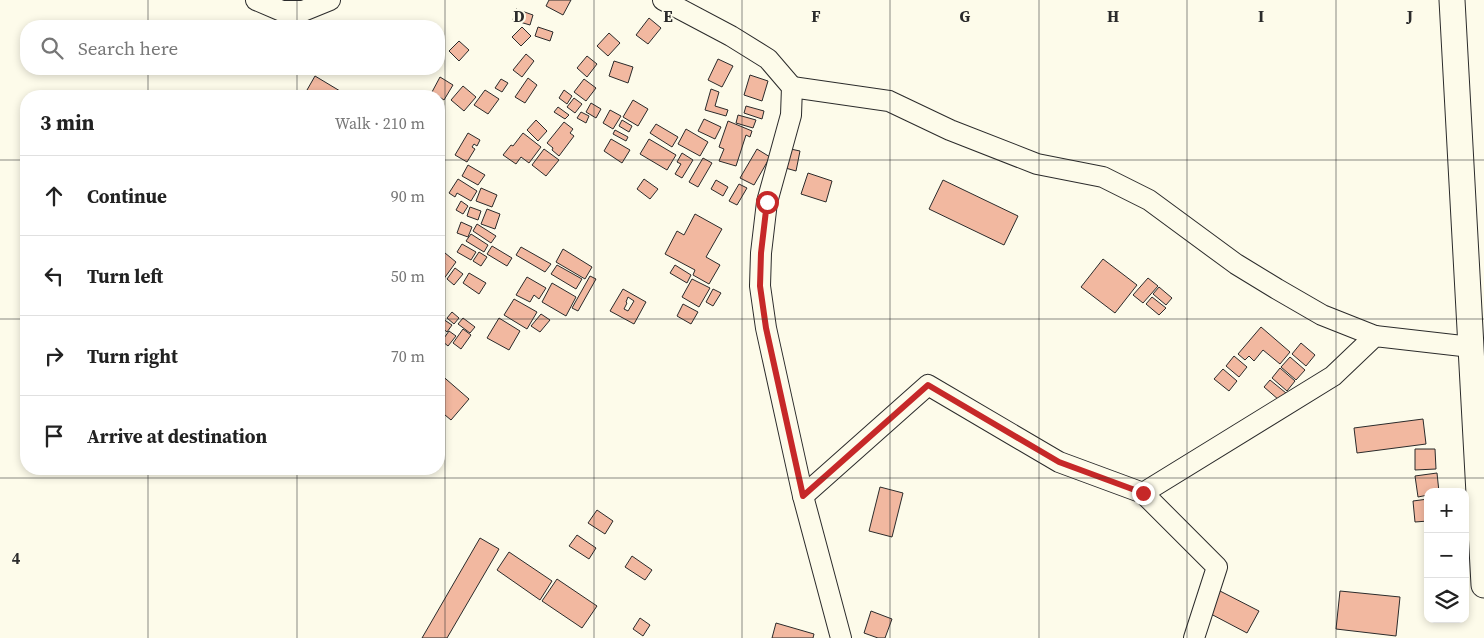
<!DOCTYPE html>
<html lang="en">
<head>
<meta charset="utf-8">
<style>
  body { margin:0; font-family:"Source Serif 4",serif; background:#f6f6f6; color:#222 }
  .controls { position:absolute; right:15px; bottom:15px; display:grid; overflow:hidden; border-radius:10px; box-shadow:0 2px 8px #0003 }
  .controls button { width:45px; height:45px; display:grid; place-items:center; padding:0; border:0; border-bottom:1px solid #e0e0e0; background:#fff; color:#222; font:25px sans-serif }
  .stop { position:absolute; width:15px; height:15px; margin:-11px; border:4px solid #c62828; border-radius:50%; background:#fff }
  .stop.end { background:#c62828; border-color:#fff; box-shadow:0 1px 5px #0008 }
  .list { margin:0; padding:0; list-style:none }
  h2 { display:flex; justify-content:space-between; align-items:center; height:65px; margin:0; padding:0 20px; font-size:21px }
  h2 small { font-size:16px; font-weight:400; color:#767676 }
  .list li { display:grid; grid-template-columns:32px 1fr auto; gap:15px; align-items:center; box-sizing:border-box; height:80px; padding:0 20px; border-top:1px solid #e0e0e0 }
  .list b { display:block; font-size:19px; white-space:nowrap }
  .list em { font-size:16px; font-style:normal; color:#767676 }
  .icon { flex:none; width:28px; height:28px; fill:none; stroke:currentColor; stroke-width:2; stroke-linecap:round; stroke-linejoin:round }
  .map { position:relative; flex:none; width:1484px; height:638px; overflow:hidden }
  .search { position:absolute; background:#fff; box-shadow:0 2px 8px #0003; left:20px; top:20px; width:425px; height:55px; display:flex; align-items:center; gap:12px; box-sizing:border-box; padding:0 18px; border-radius:20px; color:#767676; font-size:19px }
  .panel { position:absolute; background:#fff; box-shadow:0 2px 8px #0003; left:20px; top:90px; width:425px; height:385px; border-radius:20px }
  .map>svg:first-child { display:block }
  .building { fill:#f2b8a0; stroke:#2b2b2b; fill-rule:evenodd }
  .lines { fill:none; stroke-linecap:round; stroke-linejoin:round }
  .minor-casing { stroke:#2b2b2b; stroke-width:22 }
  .tertiary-casing { stroke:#2b2b2b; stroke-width:27 }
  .minor { stroke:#fdfbea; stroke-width:20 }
  .tertiary { stroke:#fdfbea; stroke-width:25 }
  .route { stroke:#c62828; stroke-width:6 }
  .grid { fill:none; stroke:#2b2b2b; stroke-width:1; stroke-opacity:0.55 }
  .grid-label { font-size:16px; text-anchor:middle; font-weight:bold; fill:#2b2b2b; stroke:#fdfbea; stroke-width:4; stroke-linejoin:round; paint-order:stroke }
</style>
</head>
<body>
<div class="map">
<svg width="1484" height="638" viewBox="0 0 1484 638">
  <rect width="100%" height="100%" fill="#fdfbea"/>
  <g class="building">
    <polygon points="549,0 571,0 563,15 546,6"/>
    <polygon points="516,9 533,15 530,25 513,20"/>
    <polygon points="649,18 661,28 648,44 636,35"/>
    <polygon points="522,27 531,36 521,46 512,37"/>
    <polygon points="538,27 553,32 550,41 535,36"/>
    <polygon points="609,33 620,43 608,56 597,46"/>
    <polygon points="459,41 469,50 459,61 449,51"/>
    <polygon points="526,54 534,61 522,77 513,70"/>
    <polygon points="587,56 597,64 587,77 577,68"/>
    <polygon points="718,59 733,66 722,87 708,80"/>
    <polygon points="614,61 633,67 628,83 609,76"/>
    <polygon points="750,75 768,81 762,101 744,95"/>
    <polygon points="315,76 345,94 344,96 317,96 307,90"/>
    <polygon points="440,77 453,85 444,100 432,92"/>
    <polygon points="528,78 537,85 525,103 515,97"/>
    <polygon points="501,79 508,83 502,92 495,88"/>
    <polygon points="584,79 596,88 586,101 574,92"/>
    <polygon points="463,86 476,97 464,111 451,100"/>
    <polygon points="711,89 719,92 715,106 728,110 726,116 705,110"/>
    <polygon points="485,90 499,99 488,114 474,105"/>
    <polygon points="564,90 572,96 567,104 559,98"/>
    <polygon points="574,98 582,104 575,113 567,107"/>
    <polygon points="633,100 648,109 638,126 623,117"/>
    <polygon points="591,103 601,109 596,118 586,112"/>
    <polygon points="746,106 764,111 762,119 744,113"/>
    <polygon points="558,107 569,115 565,119 554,112"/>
    <polygon points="610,110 621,116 613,129 603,123"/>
    <polygon points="581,112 589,116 586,123 577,118"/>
    <polygon points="738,115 756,120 753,128 736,123"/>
    <polygon points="704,119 721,127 715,139 698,131"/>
    <polygon points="536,120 547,131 538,141 527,130"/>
    <polygon points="622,120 632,126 629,132 619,126"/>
    <polygon points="728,121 752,131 750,137 746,135 736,166 719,161 724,149 719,147"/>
    <polygon points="564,122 573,129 570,133 574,136 559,156 552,150 553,148 547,143"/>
    <polygon points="656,124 678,137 672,147 650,133"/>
    <polygon points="686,129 708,142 700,156 678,144"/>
    <polygon points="615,130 628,137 626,141 613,134"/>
    <polygon points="468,133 480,140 477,146 474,144 472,147 475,149 467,162 455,155"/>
    <polygon points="523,133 541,147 529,163 521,157 516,164 503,155 511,145 513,146"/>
    <polygon points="611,139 630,150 622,163 604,151"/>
    <polygon points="649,139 676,155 667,170 640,154"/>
    <polygon points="786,148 800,151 796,171 782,167"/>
    <polygon points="544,149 559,160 546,176 532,165"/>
    <polygon points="757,149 770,157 754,185 740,178"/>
    <polygon points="682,153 693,160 682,178 675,174 681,164 677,162"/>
    <polygon points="703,158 712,163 698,187 689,182"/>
    <polygon points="468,165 485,175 478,185 462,176"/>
    <polygon points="808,173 832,181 826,202 801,194"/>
    <polygon points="458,179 477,191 471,201 457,193 455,197 449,193"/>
    <polygon points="644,179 658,189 650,199 637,189"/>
    <polygon points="716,180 728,187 723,196 711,189"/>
    <polygon points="943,180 1018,216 1004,245 929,209"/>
    <polygon points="739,184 747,188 737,205 729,201"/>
    <polygon points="481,188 497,195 492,207 476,201"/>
    <polygon points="461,201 468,206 463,214 456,210"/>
    <polygon points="470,207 481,211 478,220 467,216"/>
    <polygon points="487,209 500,214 495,229 481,224"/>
    <polygon points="695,214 722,229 706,257 720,265 709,284 693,275 695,270 665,254 677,231 684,235"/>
    <polygon points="461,222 472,227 468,237 457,233"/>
    <polygon points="477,224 496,236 491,243 473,231"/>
    <polygon points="471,234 488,245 484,252 466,241"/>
    <polygon points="462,244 476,252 471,260 457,252"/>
    <polygon points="492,246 512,258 507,266 487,254"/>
    <polygon points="521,247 551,264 545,272 516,255"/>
    <polygon points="563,249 592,267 585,279 556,262"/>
    <polygon points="479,252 487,257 481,266 473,261"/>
    <polygon points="445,253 456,262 443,280 439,278 439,262"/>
    <polygon points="1103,259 1137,285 1115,313 1081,287"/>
    <polygon points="557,265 582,279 576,289 551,274"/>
    <polygon points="675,265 691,275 687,283 670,273"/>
    <polygon points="455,268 463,274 454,285 447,279"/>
    <polygon points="469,273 486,283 479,294 463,283"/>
    <polygon points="590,276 596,279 578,311 572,308"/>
    <polygon points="527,277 546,288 539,299 534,295 530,302 516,295"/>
    <polygon points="1148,278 1158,286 1143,303 1133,295"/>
    <polygon points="692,279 710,288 699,307 682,297"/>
    <polygon points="552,283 576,297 566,316 542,302"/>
    <polygon points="1159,287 1172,298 1166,305 1153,294"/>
    <path d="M623 289 646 302 634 324 610 311ZM628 297 634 301 628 311 624 309 627 303 626 302Z"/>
    <polygon points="713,289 721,293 713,306 706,302"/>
    <polygon points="1152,297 1166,308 1159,315 1146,304"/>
    <polygon points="514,299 537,312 527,329 504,315"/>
    <polygon points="683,304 698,312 691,324 677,316"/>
    <polygon points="452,312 459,318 454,324 447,318"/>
    <polygon points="541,314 550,320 540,332 531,326"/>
    <polygon points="463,318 475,327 470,333 458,324"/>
    <polygon points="499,318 520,331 509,350 487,338"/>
    <polygon points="443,319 452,325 447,332 439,325"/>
    <polygon points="1261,327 1290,352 1280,364 1263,350 1254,361 1249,356 1245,360 1238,354"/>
    <polygon points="463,329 471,335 461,349 453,343"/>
    <polygon points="449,331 456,336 448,346 442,341"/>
    <polygon points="1301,343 1315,355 1306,366 1292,354"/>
    <polygon points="1234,356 1247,367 1239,377 1226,366"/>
    <polygon points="1290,357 1305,370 1296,380 1281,367"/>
    <polygon points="1280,368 1295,381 1287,391 1272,378"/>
    <polygon points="1223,369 1237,381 1229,391 1214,379"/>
    <polygon points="439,373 469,399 451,420 439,410 439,391 443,386 439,382"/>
    <polygon points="1270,380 1286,393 1279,400 1264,387"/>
    <polygon points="1423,419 1426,444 1357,453 1354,428"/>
    <polygon points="1415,449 1435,449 1436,469 1415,470"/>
    <polygon points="1437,473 1439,492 1428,492 1428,495 1418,497 1415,476"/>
    <polygon points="880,487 903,493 892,537 869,531"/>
    <polygon points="1428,499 1428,521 1415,522 1413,501"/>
    <polygon points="597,510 613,521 605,534 588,523"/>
    <polygon points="577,535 596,548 589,559 569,546"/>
    <polygon points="480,538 499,549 447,638 422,638"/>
    <polygon points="509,552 552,581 540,600 497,570"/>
    <polygon points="632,556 652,570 645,580 625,567"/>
    <polygon points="557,579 597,606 582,628 542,601"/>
    <polygon points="1220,591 1259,611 1247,633 1209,613"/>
    <polygon points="1340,591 1400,597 1396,636 1336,629"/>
    <polygon points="871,611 892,619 885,638 878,638 864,633"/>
    <polygon points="640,618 650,625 643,636 633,629"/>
    <polygon points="776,623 814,634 813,638 772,638"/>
  </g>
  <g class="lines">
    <defs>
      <g id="minor">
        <polyline points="256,0 282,11 303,11 330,0"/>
        <polyline points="663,0 731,36 768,59 792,87 791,115 767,202 761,253 760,286 766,328 803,496 841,638"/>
        <polyline points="792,87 889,101 950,130 1037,164 1103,177 1149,200 1236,264 1277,289 1322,315 1375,336"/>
        <polyline points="803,496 928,385 1059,462 1143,493"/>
        <polyline points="1194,638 1217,567 1143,493 1333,376 1375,336 1471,347"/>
      </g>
      <polyline id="tertiary" points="1452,0 1484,585"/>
    </defs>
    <use href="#minor" class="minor-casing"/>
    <use href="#tertiary" class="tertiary-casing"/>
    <use href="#minor" class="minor"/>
    <use href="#tertiary" class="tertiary"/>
  </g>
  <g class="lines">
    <polyline class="route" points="767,202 761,253 760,286 766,328 803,496 928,385 1059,462 1143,493"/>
  </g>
  <path class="grid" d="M148 0V26M297 0V26M445 0V638M594 0V638M742 0V638M890 0V638M1039 0V638M1187 0V638M1336 0V638M148 69V96M297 69V96M0 160H26M439 160H1484M0 319H26M439 319H1484M148 469V638M297 469V638M0 478H1484"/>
  <g class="grid-label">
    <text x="519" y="22">D</text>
    <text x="668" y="22">E</text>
    <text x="816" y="22">F</text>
    <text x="965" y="22">G</text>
    <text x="1113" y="22">H</text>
    <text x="1261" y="22">I</text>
    <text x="1410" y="22">J</text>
    <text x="16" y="564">4</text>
  </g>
</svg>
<div class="controls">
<button>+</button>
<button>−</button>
<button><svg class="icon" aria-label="layers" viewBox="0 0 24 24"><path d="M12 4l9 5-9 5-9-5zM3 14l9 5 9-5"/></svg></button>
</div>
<div class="stop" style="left:767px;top:202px"></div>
<div class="stop end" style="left:1143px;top:493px"></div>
<div class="search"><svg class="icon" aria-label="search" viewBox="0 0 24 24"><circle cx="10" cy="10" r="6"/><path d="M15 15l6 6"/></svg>Search here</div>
<section class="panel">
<h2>3 min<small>Walk · 210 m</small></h2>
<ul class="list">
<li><svg class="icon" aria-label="ahead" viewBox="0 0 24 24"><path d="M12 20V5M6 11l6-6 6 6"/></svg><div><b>Continue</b></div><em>90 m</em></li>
<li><svg class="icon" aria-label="left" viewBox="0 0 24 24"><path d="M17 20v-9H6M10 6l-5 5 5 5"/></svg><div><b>Turn left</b></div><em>50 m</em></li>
<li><svg class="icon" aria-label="right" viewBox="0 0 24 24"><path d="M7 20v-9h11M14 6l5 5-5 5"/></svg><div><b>Turn right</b></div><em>70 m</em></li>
<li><svg class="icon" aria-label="arrive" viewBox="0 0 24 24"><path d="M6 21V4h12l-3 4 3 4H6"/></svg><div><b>Arrive at destination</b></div></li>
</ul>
</section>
</div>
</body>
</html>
